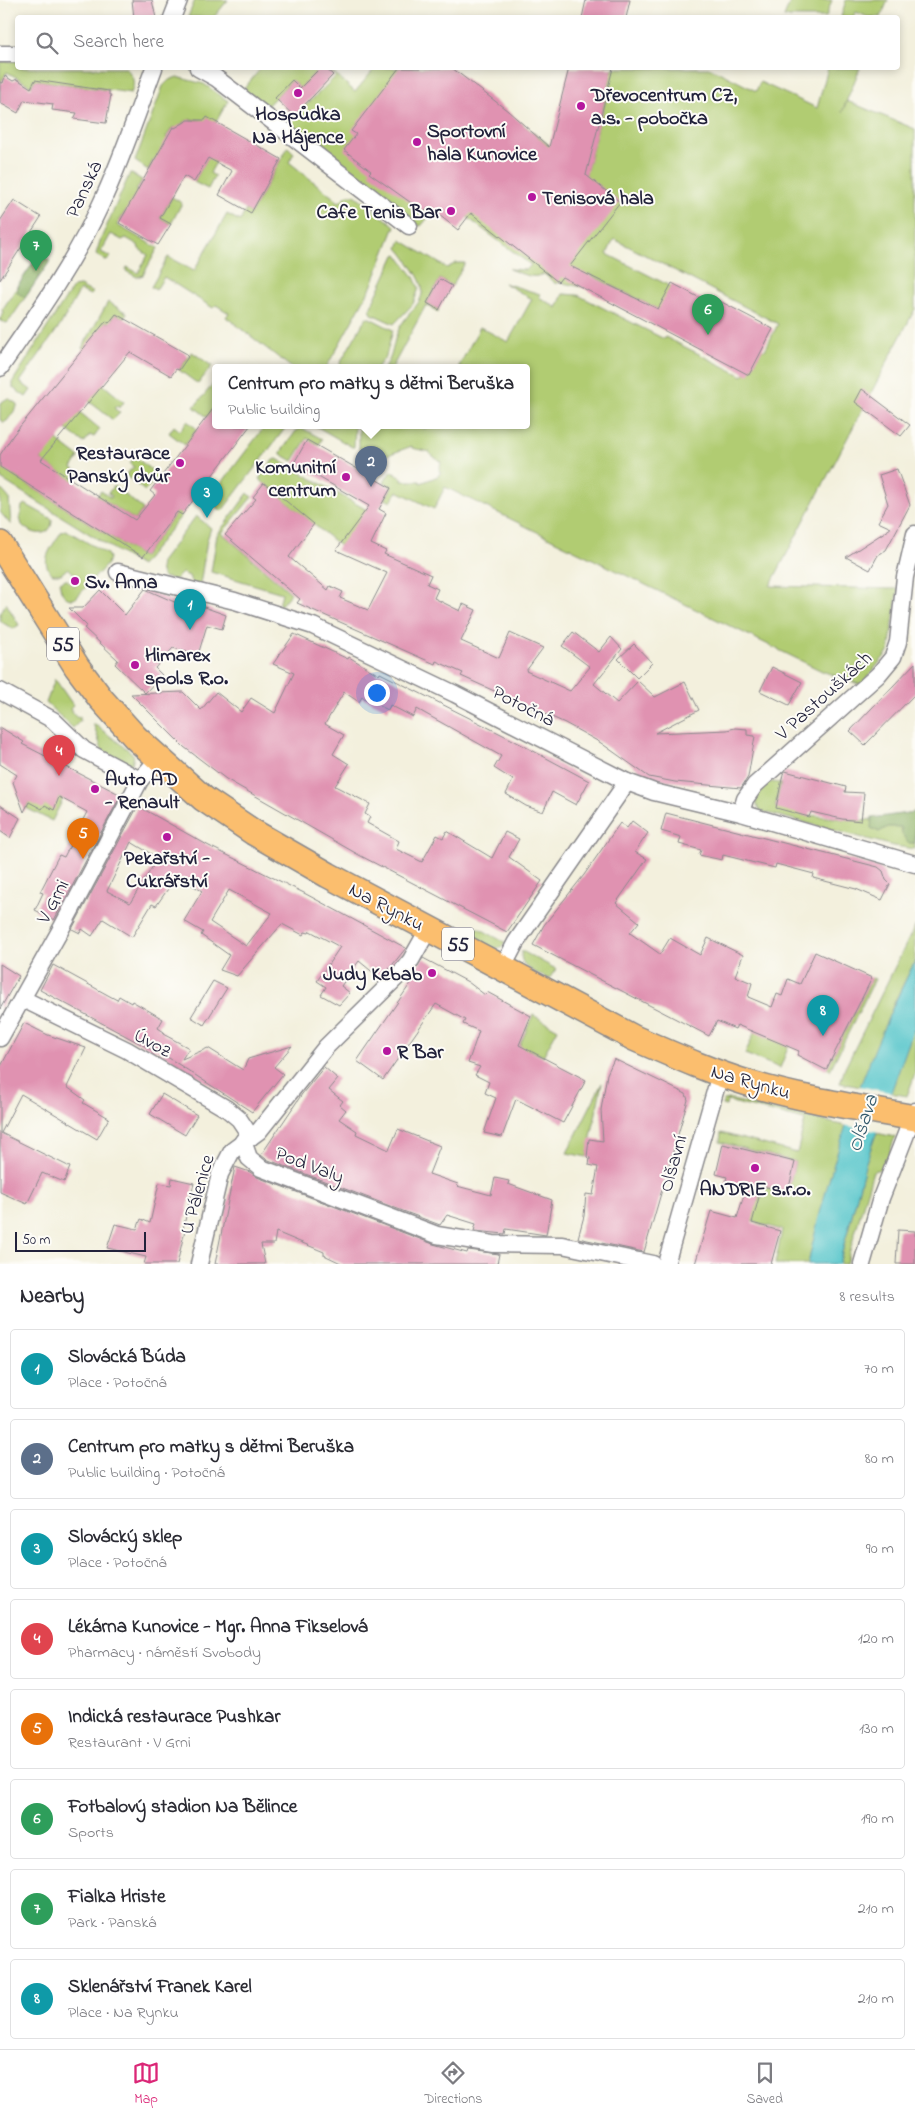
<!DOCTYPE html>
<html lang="en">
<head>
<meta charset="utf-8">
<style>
  body { margin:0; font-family:"Indie Flower",sans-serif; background:#f2f2f3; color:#2b2b33 }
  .scale { position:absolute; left:15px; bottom:12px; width:131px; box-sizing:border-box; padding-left:5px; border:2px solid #22223b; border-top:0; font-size:14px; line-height:18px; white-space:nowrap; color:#22223b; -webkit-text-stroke:4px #fdfcf7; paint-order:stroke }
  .you { position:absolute; left:376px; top:692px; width:18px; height:18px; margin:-12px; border:4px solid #fff; border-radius:50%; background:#1a73e8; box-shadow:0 0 0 8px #1a73e833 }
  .badge { display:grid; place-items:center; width:32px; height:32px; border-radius:50%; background:#db2777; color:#fff; font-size:16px; font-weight:700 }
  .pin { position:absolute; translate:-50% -41px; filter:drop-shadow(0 1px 2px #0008) }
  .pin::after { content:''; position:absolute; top:26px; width:18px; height:15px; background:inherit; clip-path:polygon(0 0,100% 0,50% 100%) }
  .popup { position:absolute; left:212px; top:364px; width:318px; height:65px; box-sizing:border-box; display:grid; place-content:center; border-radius:5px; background:#fff; filter:drop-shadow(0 1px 4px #0005); font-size:16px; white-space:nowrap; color:#7c7c81 }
  .popup b { font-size:19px; color:#2b2b33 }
  .popup::after { content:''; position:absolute; left:50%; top:100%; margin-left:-10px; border:10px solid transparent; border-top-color:#fff }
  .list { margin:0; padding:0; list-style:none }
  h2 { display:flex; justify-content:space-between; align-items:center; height:65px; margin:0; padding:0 20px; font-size:21px }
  h2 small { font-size:16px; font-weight:400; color:#7c7c81 }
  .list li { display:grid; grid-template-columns:32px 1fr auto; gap:15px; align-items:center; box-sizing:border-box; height:80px; margin:0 10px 10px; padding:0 10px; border:1px solid #e1e1e2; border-radius:5px }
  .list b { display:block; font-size:19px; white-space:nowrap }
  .list p { margin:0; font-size:16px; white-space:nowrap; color:#7c7c81 }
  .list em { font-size:16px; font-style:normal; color:#7c7c81 }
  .icon { flex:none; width:28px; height:28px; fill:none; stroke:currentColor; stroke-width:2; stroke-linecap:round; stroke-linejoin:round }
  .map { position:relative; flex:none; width:915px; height:1264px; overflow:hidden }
  .search { position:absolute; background:#fff; box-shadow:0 2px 8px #0003; left:15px; right:15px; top:15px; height:55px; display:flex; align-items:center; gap:12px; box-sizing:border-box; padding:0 18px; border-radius:5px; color:#7c7c81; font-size:19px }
  .sheet { height:785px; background:#fff }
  nav { display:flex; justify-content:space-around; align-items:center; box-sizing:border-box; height:70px; border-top:1px solid #e1e1e2; background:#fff; font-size:14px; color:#7c7c81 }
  nav a { display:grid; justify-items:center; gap:2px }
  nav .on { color:#db2777 }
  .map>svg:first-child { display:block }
  .green { fill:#b1cc72; stroke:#6a7756 }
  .forest { fill:#8cb064; stroke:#576950 }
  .water { fill:#58c6cb; stroke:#3d7483 }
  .pier { fill:#f3f0dd }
  .building { fill:#e092b1; fill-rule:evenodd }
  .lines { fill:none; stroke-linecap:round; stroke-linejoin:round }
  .street-casing { stroke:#8a898c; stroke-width:19 }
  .primary-casing { stroke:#8a898c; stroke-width:28 }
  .street { stroke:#fff; stroke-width:16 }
  .primary { stroke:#fbbe6e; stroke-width:25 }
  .poi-dot { fill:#b5179e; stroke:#fdfcf7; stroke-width:2 }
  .labels { text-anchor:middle; stroke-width:4; stroke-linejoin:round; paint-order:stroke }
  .shield { fill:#fdfcf7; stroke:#646373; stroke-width:1 }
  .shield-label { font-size:19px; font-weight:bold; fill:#22223b }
  .poi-label { font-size:20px; font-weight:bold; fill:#22223b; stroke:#fdfcf7; text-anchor:start }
  .street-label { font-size:20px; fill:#22223b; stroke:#fdfcf7 }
  .water-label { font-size:21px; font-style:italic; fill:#355b6d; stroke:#fdfcf7 }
</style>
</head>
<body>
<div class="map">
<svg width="915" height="1264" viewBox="0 0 915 1264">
  <rect width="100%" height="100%" fill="#fdfcf7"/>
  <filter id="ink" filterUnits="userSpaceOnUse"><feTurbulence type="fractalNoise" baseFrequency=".02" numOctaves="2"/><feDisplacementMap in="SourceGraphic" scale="10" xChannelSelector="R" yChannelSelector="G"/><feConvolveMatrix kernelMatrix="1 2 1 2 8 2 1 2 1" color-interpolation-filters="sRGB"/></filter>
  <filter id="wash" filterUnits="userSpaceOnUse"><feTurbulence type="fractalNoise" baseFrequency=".0096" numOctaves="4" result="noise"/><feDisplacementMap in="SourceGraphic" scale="20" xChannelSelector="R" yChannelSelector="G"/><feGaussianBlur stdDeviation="1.12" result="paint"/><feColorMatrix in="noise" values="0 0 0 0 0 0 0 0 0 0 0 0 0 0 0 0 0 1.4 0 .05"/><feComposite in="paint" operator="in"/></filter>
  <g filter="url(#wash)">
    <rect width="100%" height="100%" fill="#f3f0dd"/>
    <g class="green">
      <polygon points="195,0 228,0 214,17 188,17"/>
      <polygon points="791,0 832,0 826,17 784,17"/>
      <polygon points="846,0 888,0 881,17 868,17 856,12 853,17 841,17"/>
      <path d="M17 61 18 68H126C133 76 136 82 131 93L35 80 31 86 7 72 1 82H0V62Z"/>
      <polygon points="261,68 320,68 300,88 292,80 265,108 242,91"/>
      <path d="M326 68H329L355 92 375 68H451L586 174 613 68H711L756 91 760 82 817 108 828 68H860L842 112 847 101 915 129V309L770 586 898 589 889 651 861 685 822 671 445 487 434 509 397 491 391 502 385 499 392 487 384 482 391 471 402 478V481H420L421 483 438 476 441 472 439 471 441 462 429 453 430 452 412 448V446L385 456 361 452 359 449V426H419L425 429 427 426H526V368H458L480 327 508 342 532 299 504 283 540 294 539 297 557 308 563 294 578 295 664 339 665 337 743 376 745 373 750 372 762 349 765 350 778 324 614 239 607 254 672 287 671 316 589 274 582 287 558 282 556 284 544 274C533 280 520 273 509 269L526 270 531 265 472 221 445 198 421 226 415 224 287 124 336 76Z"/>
      <path d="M177 77 204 84 228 101 216 122C201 121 187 114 177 129L173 127 166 137 170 140 159 161 154 159 148 170 135 161 163 86 169 80Z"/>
      <polygon points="288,147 294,153 289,162 339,202 348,195 355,195 395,226 371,287 326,368 292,368 226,317 229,313 216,305 213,308 164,277 156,290 151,287 168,257 194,271 227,214 240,221 246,210 251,213"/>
      <polygon points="208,157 216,162 210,173 215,176 208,189 194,182"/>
      <polygon points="130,173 142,180 136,191 140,194 129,214 125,212 117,225 158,248 143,275 137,277 126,271 127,267 138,273 148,255 139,249 138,245 126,238 122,240 111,234 101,252 111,257 107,261 96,254 100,241"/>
      <polygon points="172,197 182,203 171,224 160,218"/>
      <path d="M401 240 447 268 456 263H465L452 286 440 279 427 303 439 310 438 312 426 305 392 368H384C394 357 392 342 399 329 411 305 435 300 414 270 409 263 404 254 398 248Z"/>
      <polygon points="39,254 50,261 10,320 7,323 0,321 3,312 2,310"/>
      <polygon points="397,254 414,277 419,288 413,304 394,324 372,314 370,309 395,255"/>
      <polygon points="80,286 93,293 90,295 80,290 61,324 20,382 31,390 26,397 13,388 13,381 73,287"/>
      <polygon points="108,302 127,313 124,318 116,314 109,323 106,321 86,351 82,348"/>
      <polygon points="366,318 370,318 393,330 386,356 377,368 341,368 340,363"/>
      <polygon points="192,352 212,366 198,384 179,370"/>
      <polygon points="216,381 216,405 207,417 194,407"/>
      <polygon points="100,382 124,402 119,408 117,406 114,408 120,413 113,420 86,399"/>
      <polygon points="8,398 17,404 17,407 7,421 3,422 0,420 0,403"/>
      <polygon points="77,410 100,429 94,437 90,435 84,443 63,427"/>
      <polygon points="187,421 197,429 185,445 169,433 174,426 180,431"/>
      <polygon points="265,426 286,427 222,511 208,501"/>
      <polygon points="316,426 355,426 354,447 352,447"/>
      <polygon points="302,428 322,439 319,445 307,438 293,461 281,454 281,452 296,431"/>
      <polygon points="54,438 79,457 72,468 79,473 73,481 41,460"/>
      <polygon points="135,457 158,475 145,491 125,475 134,467 130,464"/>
      <polygon points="277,459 367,510 340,546 259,479 273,460"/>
      <polygon points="0,467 143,557 177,512 182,515 141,566 1,479"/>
      <polygon points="114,486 143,509 135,520 97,496 101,491 111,498 112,496 108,493"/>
      <polygon points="0,488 9,498 11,525 0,512"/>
      <polygon points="248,493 252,497 222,533 291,593 281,605 279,605 282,593 211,572 217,535"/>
      <path d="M25 504 52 519C53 538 32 536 22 525L20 518 22 506Z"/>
      <polygon points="196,516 211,528 207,540 200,585 192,584 189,576 182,573 175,580 163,577 160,569 161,562"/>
      <path d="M66 530 107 554 109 558 107 564 76 598 72 599C64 599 59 590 60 582L66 579 74 586 80 579 68 568 61 574H53C37 562 54 544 62 531Z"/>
      <polygon points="6,603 19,625 13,629 0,621 0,614"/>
      <polygon points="55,679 73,705 70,708 77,718 80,716 80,721 73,728 46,703"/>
      <polygon points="93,723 131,752 134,756 132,763 128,765 102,750"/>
      <polygon points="772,782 781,783 775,807 809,815 861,821 915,812 915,849 894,846 760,811 756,803 756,794 767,783"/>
      <polygon points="51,793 63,799 52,821 26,808 29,802"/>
      <path d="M473 925 506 943C495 955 480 943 469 937Z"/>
      <polygon points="915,926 915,961 895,1001 861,1087 840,1083 845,1068"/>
      <path d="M522 951 556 969 549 979C537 973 517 967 522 951Z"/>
      <polygon points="872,978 875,979 830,1070 827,1068"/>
      <polygon points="533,1015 558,1029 543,1056 528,1049 506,1092 516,1097 515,1103 497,1097"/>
      <polygon points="915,1026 915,1074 907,1096 890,1093"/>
      <polygon points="755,1031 789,1045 780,1068 745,1054"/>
      <polygon points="602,1083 587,1157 567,1153"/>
      <polygon points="728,1099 846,1126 808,1264 775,1264 782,1230 751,1221 756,1201 758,1202 762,1186 788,1192 795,1162 720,1142 721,1133 797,1153 805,1120 727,1101 726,1106 722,1105 723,1102"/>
      <polygon points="876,1133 895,1137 884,1168 873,1171 846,1264 839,1264 866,1162"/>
    </g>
    <g class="forest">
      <polygon points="39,254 50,261 25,298 17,292 19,284"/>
      <polygon points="915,812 915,843 908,843 902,834 901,827 888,827 879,832 871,828 872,818"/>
    </g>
    <path class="water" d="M915 961V1026L866 1162 839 1264H808C830 1160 867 1056 915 961Z"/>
    <polygon class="pier" points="859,1086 893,1093 879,1132 843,1125"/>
    <g id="blocks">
      <g class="building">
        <polygon points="132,0 152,0 156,18 134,18"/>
        <polygon points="586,0 630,0 626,18 582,18"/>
        <polygon points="320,68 325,68 333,75 294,116 275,98 292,80 300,88"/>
        <polygon points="399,68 452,68 508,111 549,147 569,68 613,68 586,175 620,202 570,266 658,309 672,283 711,304 714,298 773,329 749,375 562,277 558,282 471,213 458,230 429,207 424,212 369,173 371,171 344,150 356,134 351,131"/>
        <polygon points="5,76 13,81 17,79 31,88 35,80 109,91 109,95 111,95 106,123 74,119 77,113 52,110 53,104 24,100 18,113 0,103 0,82 3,83"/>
        <polygon points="207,117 281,159 251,213 219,195 232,171 208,158 194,182 184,176 178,186 160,218 171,224 158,245 119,223 173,127 175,128 188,120 205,120"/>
        <polygon points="14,200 41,217 0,280 0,221"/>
        <polygon points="440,279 452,286 439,310 427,303"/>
        <polygon points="116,314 187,354 186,355 188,357 179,370 176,369 171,376 130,352 41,460 135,520 155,495 150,491 216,405 216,426 250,426 182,515 177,512 143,557 0,467 0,455 13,435 92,338 106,321 109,323"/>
        <polygon points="862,389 910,425 901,436 855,402"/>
        <polygon points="307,440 391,488 379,509 386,513 371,544 386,551 384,554 431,575 427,584 438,589 434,598 460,611 463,604 476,610 461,641 499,658 510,633 543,648 526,671 570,691 590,667 562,646 573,632 599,652 611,637 622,649 594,684 617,703 638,681 655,697 685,682 699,710 655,733 727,730 735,728 747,729 747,735 755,736 748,777 741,788 675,782 649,777 601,743 565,723 461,676 463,673 436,661 435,664 297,603 300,599 225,535 256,499 253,497 264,483 314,524 289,557 328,590 330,586 343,592 340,598 368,610 387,573 336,550 369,506 294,463"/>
        <polygon points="897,469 910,505 886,550 878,555 870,570 846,557 891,528 878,522 888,504 879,475"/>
        <polygon points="145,589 188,608 190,602 226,615 222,629 207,625 198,655 173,648 155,668 162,675 145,693 115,664 118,660 84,628 87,626 69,608 83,608 100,590 125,615"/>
        <polygon points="294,634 348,659 349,657 379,675 380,673 513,740 589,781 576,805 552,792 543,812 526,806 506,794 513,780 494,768 501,756 417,709 413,717 390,705 388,710 362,697 359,702 344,692 325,724 344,735 333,754 349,764 335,786 370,804 365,814 370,817 367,823 399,841 396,849 422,862 437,835 443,838 447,831 492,858 505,832 519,839 509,857 542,881 507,932 359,855 226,779 184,747 131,694 183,692 201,710 216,692 241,712 251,698 275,713 294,673 273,664"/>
        <polygon points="634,644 652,663 637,678 618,659"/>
        <polygon points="915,663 915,694 865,745 850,731"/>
        <polygon points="772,667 802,682 789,705 760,691"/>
        <polygon points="0,727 24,742 22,744 121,795 54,920 35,910 43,893 40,892 59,855 64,857 87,812 59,797 54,810 45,805 42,809 29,802 24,812 13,782 17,775 0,764"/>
        <polygon points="785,771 846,787 845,792 864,793 861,821 842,819 811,812 809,817 776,808 783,774"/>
        <polygon points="0,805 20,818 10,838 0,831"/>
        <path d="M138 806 209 846 304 893 406 948 381 979 359 961 341 986 350 993 339 1005 321 995 326 987 317 981 340 947 310 931 309 933 305 932 303 935 282 924 237 976 220 970 229 955 201 935 203 932 184 921 202 891 177 876 156 906 152 904 132 937 103 919 92 936 82 929 80 933 72 929ZM131 842 158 858 130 903 107 891ZM229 890 272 913 246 946 210 922Z"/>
        <polygon points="666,813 878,867 883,871 886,880 890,884 882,900 856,889 813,878 814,874 776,864 775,868 723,855 722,860 699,855 701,850 679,844 681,837 661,831"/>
        <polygon points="632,821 648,833 635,852 647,859 616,903 639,922 630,933 660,954 670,938 700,955 708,938 743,955 735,976 752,983 748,997 772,1007 777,994 782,996 788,979 800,984 815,952 872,978 826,1070 797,1055 799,1051 737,1025 735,1029 717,1021 709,1036 533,945 544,925 584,875 620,823 627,828"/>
        <polygon points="423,958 468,982 485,995 487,992 531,1016 519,1045 586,1080 563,1123 516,1099 502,1137 484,1133 496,1098 485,1093 489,1082 475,1075 480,1067 468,1063 479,1031 463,1024 465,1020 436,1004 383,1080 357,1061 413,980 406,982"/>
        <polygon points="0,964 19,976 0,1009"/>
        <polygon points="53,965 117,1000 119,996 131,1003 132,1001 163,1019 158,1028 164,1032 163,1034 189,1048 182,1059 208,1048 243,1070 248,1059 292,1046 274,1067 283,1074 252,1112 155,1049 154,1051 40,990"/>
        <polygon points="213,981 227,988 204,1025 191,1017"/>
        <polygon points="24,1023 48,1035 86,1048 67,1087 85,1100 83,1103 109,1118 97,1139 21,1094 1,1133 70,1167 64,1182 42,1173 27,1204 0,1192 0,1068"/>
        <polygon points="614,1059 686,1094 688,1100 644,1252 578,1238 584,1216 586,1194 593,1195 598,1167 589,1165 590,1158 587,1157 589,1139 603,1141 601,1110 607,1074"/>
        <polygon points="324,1067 338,1079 329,1090 343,1101 340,1105 346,1110 339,1119 357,1131 356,1134 389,1150 398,1129 440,1146 429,1174 458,1184 457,1186 491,1195 495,1178 509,1181 508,1184 552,1200 546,1235 506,1229 505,1234 474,1231 476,1224 447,1215 440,1225 266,1159 261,1155 302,1094"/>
        <polygon points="162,1094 197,1115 185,1135 150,1114"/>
        <polygon points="723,1144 795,1162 788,1192 762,1186 752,1223 780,1231 771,1264 695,1264 711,1211 737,1218 746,1188 725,1183 727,1177 716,1174"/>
        <polygon points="235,1167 250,1172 257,1177 433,1244 467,1253 468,1250 499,1254 497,1264 343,1264 324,1255 324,1252 276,1232 274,1244 261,1244 265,1264 215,1264"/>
        <polygon points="172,1178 194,1183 183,1229 185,1230 177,1264 144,1264 146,1257 107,1248 115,1224 137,1229 141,1219 150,1223 159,1183 171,1185"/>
        <polygon points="898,1230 915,1231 915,1264 896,1264"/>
      </g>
    </g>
  </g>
  <g filter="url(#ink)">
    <use href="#blocks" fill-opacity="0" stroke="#8a898c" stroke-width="1"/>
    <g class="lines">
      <defs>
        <g id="street">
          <polyline points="172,18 179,0"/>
          <polyline points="0,54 18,54"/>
          <polyline points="198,68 216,78 409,226"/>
          <path d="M0 368C36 316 73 264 100 206 121 162 137 114 154 68"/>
          <polyline points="118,572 235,601 313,626 455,694 627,782 654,792 741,813 915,864"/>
          <polyline points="0,691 53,720 84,750 140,780"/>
          <polyline points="741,813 745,799 755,785 878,675 893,657 898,642 905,577 915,534"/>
          <polyline points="503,967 516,942 627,782"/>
          <polyline points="23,999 127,1050 227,1109 239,1119 251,1137"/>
          <polyline points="0,1038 61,929 140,780 158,759"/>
          <polyline points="243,1141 249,1158 261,1168 437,1235 493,1244 562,1245 653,1264"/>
          <polyline points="199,1264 220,1174 232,1151 259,1131 326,1047 397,977 411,960 429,928"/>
          <polyline points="666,1264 720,1074"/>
          <polyline points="862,1264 881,1198 915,1111"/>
        </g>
        <path id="primary" d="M0 544 77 667 101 699 136 738 204 799 253 832 328 875 634 1038C673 1055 711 1072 751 1084 804 1100 861 1108 915 1118"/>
      </defs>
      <use href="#street" class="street-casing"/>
      <use href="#primary" class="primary-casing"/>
      <use href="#street" class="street"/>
      <use href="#primary" class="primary"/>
    </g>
  </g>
  <g class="poi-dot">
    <circle cx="298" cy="93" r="5"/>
    <circle cx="581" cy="106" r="5"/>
    <circle cx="417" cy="142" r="5"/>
    <circle cx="532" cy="197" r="5"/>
    <circle cx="451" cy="211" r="5"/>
    <circle cx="180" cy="463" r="5"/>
    <circle cx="346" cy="477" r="5"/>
    <circle cx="75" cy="581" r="5"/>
    <circle cx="135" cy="665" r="5"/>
    <circle cx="95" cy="789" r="5"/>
    <circle cx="167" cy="837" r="5"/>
    <circle cx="432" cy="973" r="5"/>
    <circle cx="387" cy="1051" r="5"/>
    <circle cx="755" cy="1168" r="5"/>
  </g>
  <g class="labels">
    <g class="shield">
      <rect x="47" y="627.5" width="32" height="33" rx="4"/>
      <rect x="442" y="927.5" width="32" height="33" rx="4"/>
    </g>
    <g class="shield-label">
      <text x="63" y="651">55</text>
      <text x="458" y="951">55</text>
    </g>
    <g class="poi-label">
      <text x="591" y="101">Dřevocentrum CZ,<tspan x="591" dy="23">a.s. - pobočka</tspan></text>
      <text x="298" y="120" text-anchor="middle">Hospůdka<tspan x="298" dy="23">Na Hájence</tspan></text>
      <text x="427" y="137">Sportovní<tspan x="427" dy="23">hala Kunovice</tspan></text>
      <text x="542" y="204">Tenisová hala</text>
      <text x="441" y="218" text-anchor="end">Cafe Tenis Bar</text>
      <text x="170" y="459" text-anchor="end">Restaurace<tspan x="170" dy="23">Panský dvůr</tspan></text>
      <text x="336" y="473" text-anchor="end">Komunitní<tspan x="336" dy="23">centrum</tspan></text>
      <text x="85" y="588">Sv. Anna</text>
      <text x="145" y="661">Himarex<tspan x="145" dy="23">spol.s R.o.</tspan></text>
      <text x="105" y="785">Auto AD<tspan x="105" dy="23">- Renault</tspan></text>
      <text x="167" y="864" text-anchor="middle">Pekařství -<tspan x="167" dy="23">Cukrářství</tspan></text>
      <text x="422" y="980" text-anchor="end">Judy Kebab</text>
      <text x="397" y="1058">R Bar</text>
      <text x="755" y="1195" text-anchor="middle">ANDRIE s.r.o.</text>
    </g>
    <g class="street-label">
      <text transform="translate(83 189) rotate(-65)" y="7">Panská</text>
      <text transform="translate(823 695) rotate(-42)" y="7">V Pastouškách</text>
      <text transform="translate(524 705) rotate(27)" y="7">Potočná</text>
      <text transform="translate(52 901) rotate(-62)" y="7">V Grni</text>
      <text transform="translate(387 906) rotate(28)" y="7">Na Rynku</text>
      <text transform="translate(153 1042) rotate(29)" y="7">Úvoz</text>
      <text transform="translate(751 1081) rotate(16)" y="7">Na Rynku</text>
      <text transform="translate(672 1163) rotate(-74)" y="7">Olšavní</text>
      <text transform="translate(310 1164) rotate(21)" y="7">Pod Valy</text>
      <text transform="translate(196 1194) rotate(-74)" y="7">U Pálenice</text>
    </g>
    <g class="water-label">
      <text transform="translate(862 1123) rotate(-72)" y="7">Olšava</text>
    </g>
  </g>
</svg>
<div class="scale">50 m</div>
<div class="you"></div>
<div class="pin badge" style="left:190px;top:630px;background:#0f9aa8">1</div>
<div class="pin badge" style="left:371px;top:487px;background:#5c6f8a">2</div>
<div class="popup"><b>Centrum pro matky s dětmi Beruška</b>Public building</div>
<div class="pin badge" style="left:207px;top:518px;background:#0f9aa8">3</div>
<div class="pin badge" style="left:59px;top:776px;background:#e0444e">4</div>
<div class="pin badge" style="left:83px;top:859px;background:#e8710a">5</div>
<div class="pin badge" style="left:708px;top:335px;background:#2e9e5b">6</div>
<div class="pin badge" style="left:36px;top:271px;background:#2e9e5b">7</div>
<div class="pin badge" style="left:823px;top:1036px;background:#0f9aa8">8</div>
<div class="search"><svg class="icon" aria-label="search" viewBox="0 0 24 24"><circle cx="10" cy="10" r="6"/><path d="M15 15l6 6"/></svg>Search here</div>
</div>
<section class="sheet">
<h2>Nearby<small>8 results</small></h2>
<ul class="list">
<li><span class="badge" style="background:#0f9aa8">1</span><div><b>Slovácká Búda</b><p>Place · Potočná</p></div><em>70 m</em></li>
<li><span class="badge" style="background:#5c6f8a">2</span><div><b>Centrum pro matky s dětmi Beruška</b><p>Public building · Potočná</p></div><em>80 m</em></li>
<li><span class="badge" style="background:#0f9aa8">3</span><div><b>Slovácký sklep</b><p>Place · Potočná</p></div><em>90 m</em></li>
<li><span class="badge" style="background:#e0444e">4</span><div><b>Lékárna Kunovice - Mgr. Anna Fikselová</b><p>Pharmacy · náměstí Svobody</p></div><em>120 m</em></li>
<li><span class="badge" style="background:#e8710a">5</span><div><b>Indická restaurace Pushkar</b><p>Restaurant · V Grni</p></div><em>130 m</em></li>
<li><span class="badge" style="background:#2e9e5b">6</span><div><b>Fotbalový stadion Na Bělince</b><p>Sports</p></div><em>190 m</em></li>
<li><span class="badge" style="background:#2e9e5b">7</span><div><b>Fialka Hriste</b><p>Park · Panská</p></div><em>210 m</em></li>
<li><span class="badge" style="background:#0f9aa8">8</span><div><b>Sklenářství Franek Karel</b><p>Place · Na Rynku</p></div><em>210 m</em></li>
</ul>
</section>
<nav>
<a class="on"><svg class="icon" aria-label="map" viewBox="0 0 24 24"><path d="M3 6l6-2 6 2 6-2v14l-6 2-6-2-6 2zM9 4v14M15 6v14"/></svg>Map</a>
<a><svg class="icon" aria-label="directions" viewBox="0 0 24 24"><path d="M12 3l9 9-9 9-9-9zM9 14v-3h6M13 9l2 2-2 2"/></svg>Directions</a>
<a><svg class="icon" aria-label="saved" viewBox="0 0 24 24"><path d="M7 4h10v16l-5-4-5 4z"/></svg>Saved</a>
</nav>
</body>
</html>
